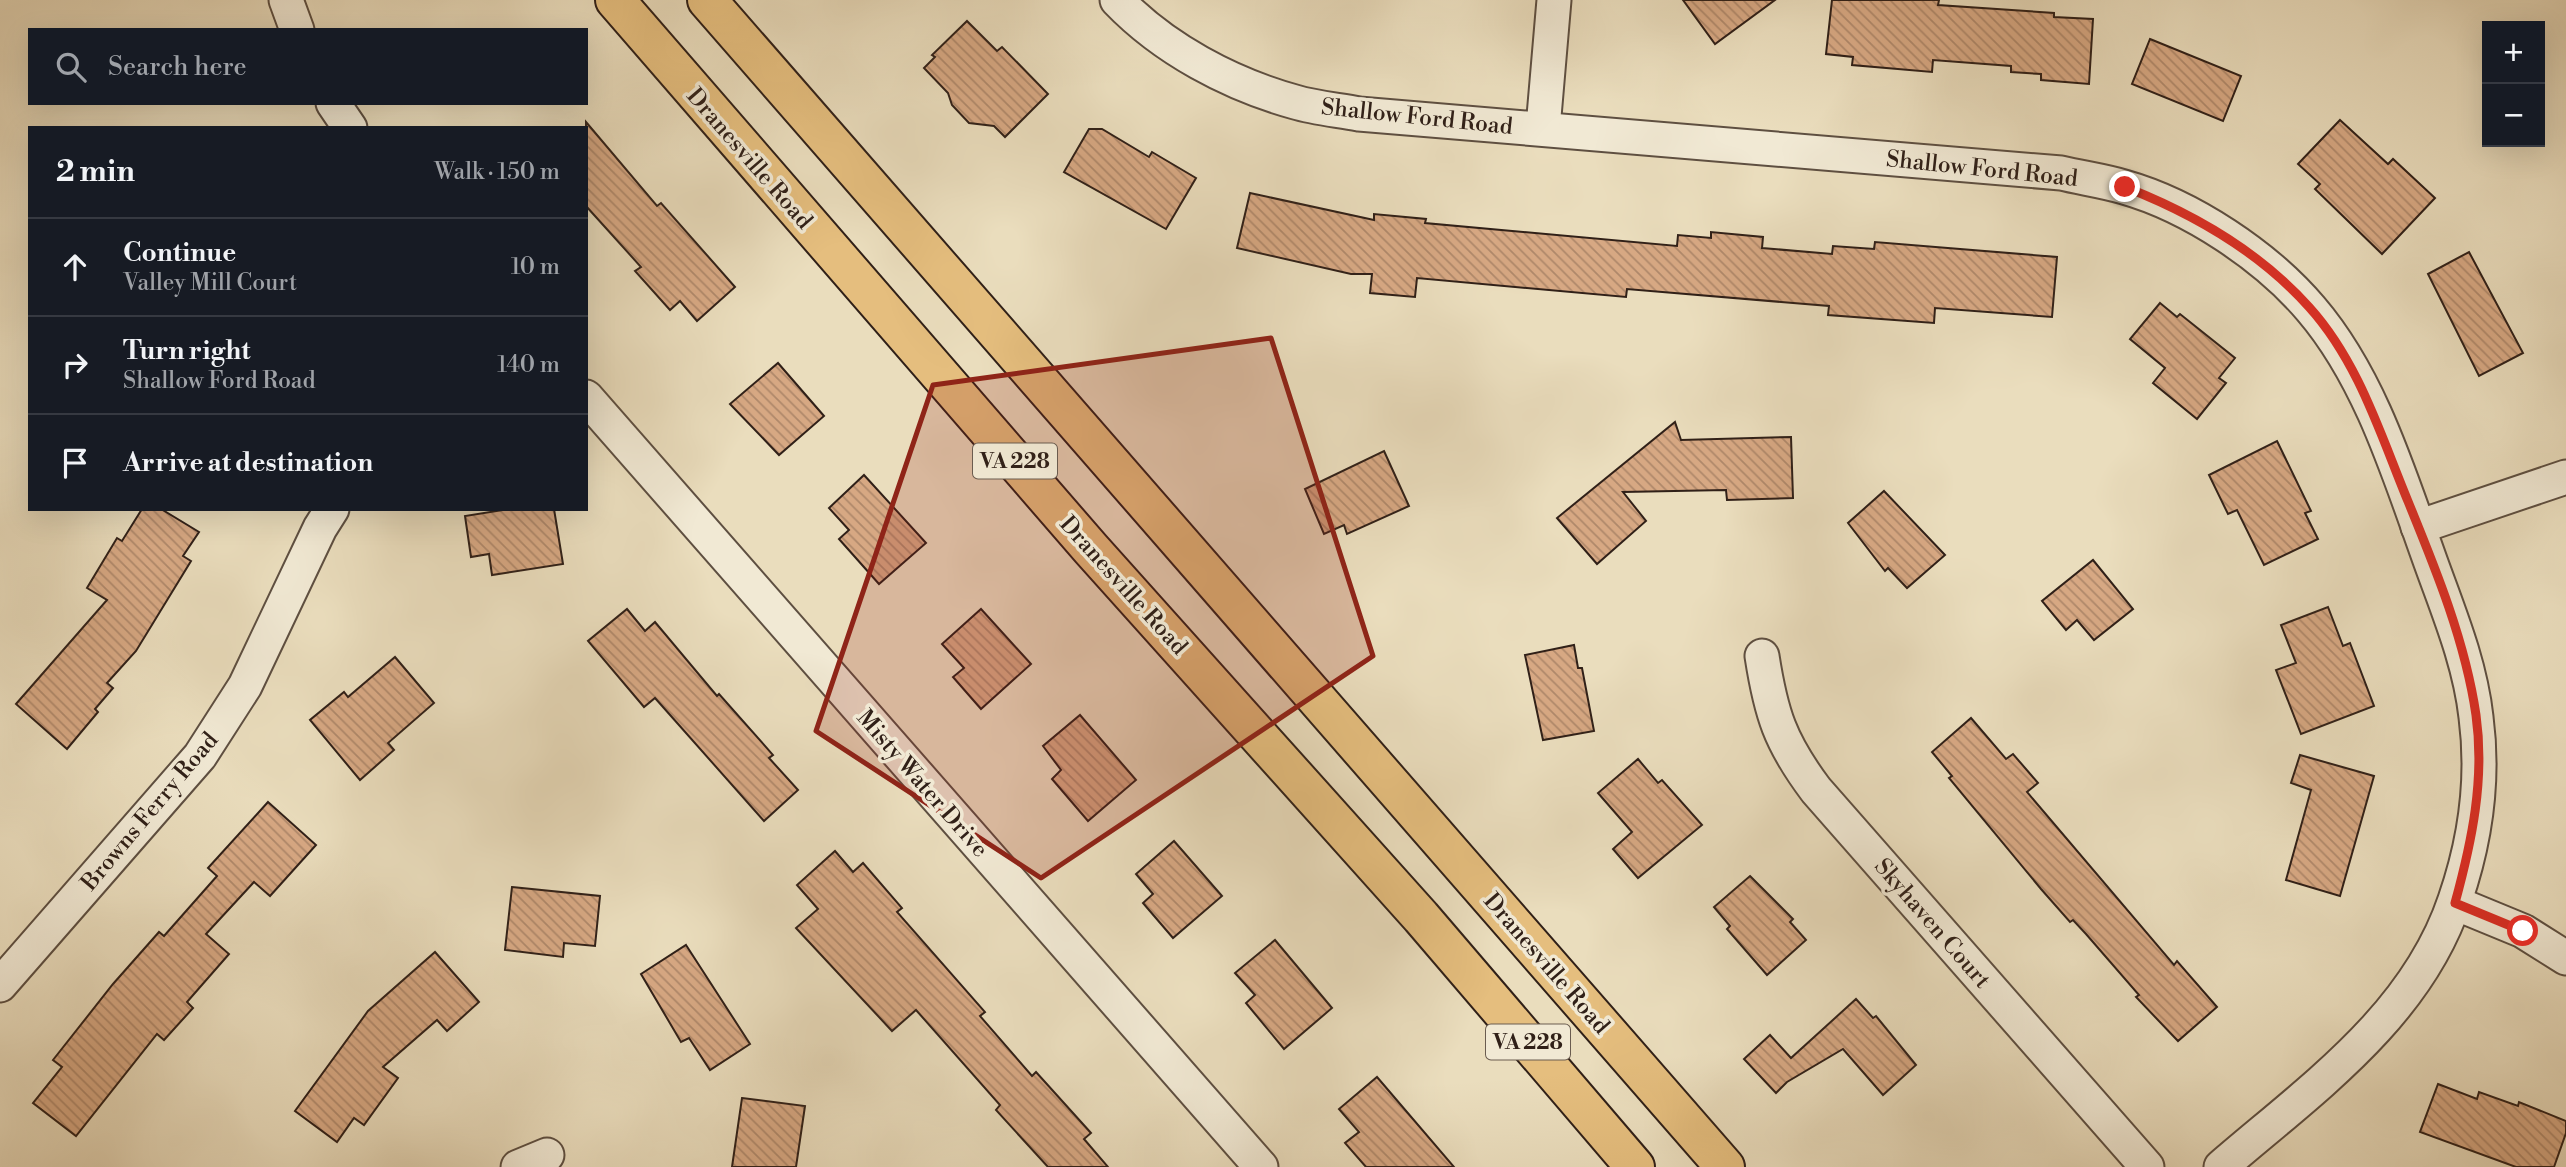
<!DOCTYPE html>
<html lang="en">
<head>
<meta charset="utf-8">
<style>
  body { margin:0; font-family:"Libre Bodoni",serif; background:#20242c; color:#f1f3f6 }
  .controls { position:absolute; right:21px; top:21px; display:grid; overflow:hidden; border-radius:0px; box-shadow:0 7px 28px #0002 }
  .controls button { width:63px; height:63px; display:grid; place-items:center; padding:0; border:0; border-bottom:2px solid #363941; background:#171b24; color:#f1f3f6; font:35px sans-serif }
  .stop { position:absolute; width:21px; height:21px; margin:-16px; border:5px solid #d93025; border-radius:50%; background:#fff }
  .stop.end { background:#d93025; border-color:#fff; box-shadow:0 2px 7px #0008 }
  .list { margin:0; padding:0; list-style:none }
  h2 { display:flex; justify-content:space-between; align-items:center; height:91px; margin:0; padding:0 28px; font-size:30px }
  h2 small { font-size:23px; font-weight:400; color:#9ea1a6 }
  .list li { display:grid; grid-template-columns:46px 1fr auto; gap:21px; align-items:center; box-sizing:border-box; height:98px; padding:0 28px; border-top:2px solid #363941 }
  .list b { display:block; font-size:26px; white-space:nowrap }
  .list p { margin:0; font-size:23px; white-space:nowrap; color:#9ea1a6 }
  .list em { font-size:23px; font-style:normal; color:#9ea1a6 }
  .icon { flex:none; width:38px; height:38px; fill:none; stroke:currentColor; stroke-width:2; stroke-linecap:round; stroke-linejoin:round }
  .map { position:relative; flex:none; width:2566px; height:1167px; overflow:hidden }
  .search { position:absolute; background:#171b24; box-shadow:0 7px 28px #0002; left:28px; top:28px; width:560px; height:77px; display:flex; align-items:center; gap:18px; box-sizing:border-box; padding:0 24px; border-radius:0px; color:#9ea1a6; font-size:26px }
  .panel { position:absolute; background:#171b24; box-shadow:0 7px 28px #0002; left:28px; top:126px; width:560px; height:385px; border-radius:0px }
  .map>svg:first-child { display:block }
  .building { fill:url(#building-back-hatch); stroke:#302018; stroke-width:2 }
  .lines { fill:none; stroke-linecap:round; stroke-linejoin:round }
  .minor-casing { stroke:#5e4f41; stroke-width:37 }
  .primary-casing { stroke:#302018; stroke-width:42 }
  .minor { stroke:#f1e9d4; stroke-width:33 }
  .primary { stroke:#e5be7e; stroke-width:38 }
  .route { stroke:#d93025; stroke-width:9 }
  .marked { fill:#8f2418; fill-opacity:0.2; stroke:#8f2418; stroke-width:5; stroke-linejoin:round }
  .labels { text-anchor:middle; stroke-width:7; stroke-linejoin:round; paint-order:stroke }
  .shield { fill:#f1e9d4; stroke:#6a5c50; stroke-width:2 }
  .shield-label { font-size:21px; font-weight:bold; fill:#302018 }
  .street-label { font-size:23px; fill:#302018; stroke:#f1e9d4 }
</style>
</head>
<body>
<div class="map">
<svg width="2566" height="1167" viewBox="0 0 2566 1167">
  <defs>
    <pattern id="building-back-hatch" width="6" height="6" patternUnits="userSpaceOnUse" patternTransform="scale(1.75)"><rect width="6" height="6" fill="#d7a883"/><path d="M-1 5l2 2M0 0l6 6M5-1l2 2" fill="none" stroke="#af886a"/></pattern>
  </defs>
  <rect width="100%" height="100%" fill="#eaddbd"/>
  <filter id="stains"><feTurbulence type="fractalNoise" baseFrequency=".00286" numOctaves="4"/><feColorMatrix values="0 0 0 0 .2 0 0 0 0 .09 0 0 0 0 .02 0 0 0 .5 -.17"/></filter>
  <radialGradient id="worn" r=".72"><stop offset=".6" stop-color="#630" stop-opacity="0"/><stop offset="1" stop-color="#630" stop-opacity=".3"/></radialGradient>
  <g class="building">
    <polygon points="1683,0 1775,0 1715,44"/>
    <polygon points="1832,0 1939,0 1938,5 2054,13 2054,17 2093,19 2089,84 2041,80 2041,74 2011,72 2011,66 1933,60 1932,72 1852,65 1853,57 1826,54"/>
    <polygon points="967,21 997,51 1002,47 1048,94 1005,137 994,126 969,123 952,105 948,93 924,68 935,57 932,55"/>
    <polygon points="2150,39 2241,76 2223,121 2132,84"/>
    <polygon points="2340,120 2388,164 2393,159 2435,198 2382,254 2315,189 2320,184 2298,164"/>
    <polygon points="586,122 657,206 661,203 735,287 697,321 680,301 670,310 635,271 641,267 586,206"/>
    <polygon points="1089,129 1102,129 1149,157 1152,152 1196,178 1166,229 1064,172"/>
    <polygon points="1250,193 1374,220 1374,214 1426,219 1425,223 1677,246 1678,235 1711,238 1711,232 1763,237 1762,248 1832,254 1833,246 1874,249 1875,242 2057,257 2052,317 1935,308 1934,323 1828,315 1829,306 1627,289 1626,297 1417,278 1415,297 1370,293 1372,274 1351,274 1237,248"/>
    <polygon points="2469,252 2523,353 2479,376 2428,274"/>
    <polygon points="2160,303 2177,317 2180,314 2235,358 2219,378 2226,383 2197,419 2153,383 2165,368 2130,339"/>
    <polygon points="778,363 824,416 779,455 730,404"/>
    <polygon points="1675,422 1681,440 1791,437 1793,498 1727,500 1726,490 1623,492 1646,521 1597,564 1557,518"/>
    <polygon points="2277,441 2311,511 2305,513 2318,539 2264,565 2237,510 2228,514 2209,475"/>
    <polygon points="1384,451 1409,506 1347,534 1344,525 1324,534 1305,489"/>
    <polygon points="864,475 926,543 879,584 839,539 849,530 829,508"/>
    <polygon points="1884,491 1945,555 1907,588 1888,568 1885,571 1848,523"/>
    <polygon points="142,509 161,509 199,532 183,556 191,561 136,651 107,683 113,688 95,709 98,712 67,749 16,704 107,600 87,588 117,538 122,541"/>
    <polygon points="509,509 554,509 563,564 492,575 489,554 471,557 465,516"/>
    <polygon points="2093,560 2133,609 2094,640 2077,620 2066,630 2042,601"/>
    <polygon points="2328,607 2343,646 2350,643 2374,706 2301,734 2276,670 2296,663 2281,625"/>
    <polygon points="627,609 645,631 655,622 717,696 719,694 773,755 769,758 798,790 764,821 655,698 644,707 588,641"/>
    <polygon points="981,609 1031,664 981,709 953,677 964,668 942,644"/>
    <polygon points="1574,645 1578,668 1582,668 1594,731 1543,740 1525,655"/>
    <polygon points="395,657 434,703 388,743 394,750 360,780 310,720 344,692 348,697"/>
    <polygon points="1080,715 1136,780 1088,821 1052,779 1061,770 1043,746"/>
    <polygon points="1971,718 2006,759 2013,754 2038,783 2027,792 2174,965 2177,961 2217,1007 2178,1041 2136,997 2139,995 2086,934 2073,920 2070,922 2041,889 1949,778 1952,776 1932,752"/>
    <polygon points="2300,755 2374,776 2340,896 2286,880 2311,790 2291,783"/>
    <polygon points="1638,759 1658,783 1662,780 1702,825 1638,878 1613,849 1632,832 1598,793"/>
    <polygon points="268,802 316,845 270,896 254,882 206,934 229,954 187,1002 193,1008 164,1040 157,1034 76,1136 33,1103 62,1067 53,1060 113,984 159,932 164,936 217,876 208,868"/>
    <polygon points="1174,841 1222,896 1173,938 1143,903 1153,894 1136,874"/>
    <polygon points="835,851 853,872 863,863 902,908 897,912 985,1012 980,1016 1032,1076 1036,1072 1091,1133 1084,1139 1108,1167 1048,1167 996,1110 1000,1105 916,1010 892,1031 796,928 818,909 797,885"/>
    <polygon points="1750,876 1793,919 1790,922 1806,940 1767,975 1727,929 1730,926 1714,907"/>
    <polygon points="512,887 600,896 595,946 564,943 563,957 505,950"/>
    <polygon points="1275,940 1332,1008 1284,1049 1246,1003 1255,995 1235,973"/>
    <polygon points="686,945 750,1044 710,1070 689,1038 681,1042 641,974"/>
    <polygon points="435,952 479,1002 447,1031 437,1020 383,1067 398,1078 364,1125 354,1118 337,1142 295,1111 368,1011"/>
    <polygon points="1856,999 1873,1018 1876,1016 1916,1065 1883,1095 1843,1049 1787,1082 1776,1093 1744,1059 1770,1035 1791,1058"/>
    <polygon points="1377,1077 1454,1167 1366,1167 1345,1143 1359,1132 1339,1109"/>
    <polygon points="2438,1084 2477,1099 2479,1092 2518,1106 2519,1102 2566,1121 2566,1133 2554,1167 2516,1167 2420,1132"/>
    <polygon points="742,1098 805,1106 796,1167 732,1167"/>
  </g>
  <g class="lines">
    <defs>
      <g id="minor">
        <polyline points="286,0 297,30"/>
        <path d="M1117 0C1164 49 1230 84 1295 102 1315 108 1338 110 1359 114L2061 173C2082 178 2104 181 2124 187 2191 206 2266 256 2311 309 2371 379 2400 477 2431 563 2449 613 2470 663 2476 717 2484 778 2475 842 2455 900 2416 1017 2310 1090 2221 1167"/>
        <polyline points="333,103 350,128"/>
        <polyline points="1543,128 1554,0"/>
        <polyline points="586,397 1261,1167"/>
        <polyline points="2418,527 2566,477"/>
        <path d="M1762 656C1771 714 1780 742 1816 790L2147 1167"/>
        <polyline points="2455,903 2523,931 2566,958"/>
        <polyline points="0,985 200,756 245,686 320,528 332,509"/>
        <polyline points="518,1167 547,1155"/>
      </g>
      <g id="primary">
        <polyline points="615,0 1091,549 1421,917 1635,1167"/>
        <polyline points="707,0 1725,1167"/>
      </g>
    </defs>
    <use href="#minor" class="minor-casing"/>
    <use href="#primary" class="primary-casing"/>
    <use href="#minor" class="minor"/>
    <use href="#primary" class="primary"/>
  </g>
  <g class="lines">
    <path class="route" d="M2125 187C2194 214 2259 251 2309 307 2357 360 2379 430 2405 494 2434 565 2465 639 2476 715 2485 779 2472 841 2455 903L2523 931"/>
  </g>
  <path class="marked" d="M1271 338 1373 656 1041 878 816 731 933 385Z"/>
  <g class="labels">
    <g class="shield">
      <rect x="973" y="443.5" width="84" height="35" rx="5"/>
      <rect x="1486" y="1024.5" width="84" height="35" rx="5"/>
    </g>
    <g class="shield-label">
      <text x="1015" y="468">VA 228</text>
      <text x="1528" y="1049">VA 228</text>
    </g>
    <g class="street-label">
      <text transform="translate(1417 116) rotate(6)" y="8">Shallow Ford Road</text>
      <text transform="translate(750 158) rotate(49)" y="8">Dranesville Road</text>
      <text transform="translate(1982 168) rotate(6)" y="8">Shallow Ford Road</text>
      <text transform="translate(1124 585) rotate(48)" y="8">Dranesville Road</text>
      <text transform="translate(923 783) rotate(49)" y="8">Misty Water Drive</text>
      <text transform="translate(149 811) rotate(-50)" y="8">Browns Ferry Road</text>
      <text transform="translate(1933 923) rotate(49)" y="8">Skyhaven Court</text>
      <text transform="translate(1547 963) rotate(49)" y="8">Dranesville Road</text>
    </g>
  </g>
  <rect width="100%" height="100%" filter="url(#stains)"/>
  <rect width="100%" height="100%" fill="url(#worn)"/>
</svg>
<div class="controls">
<button>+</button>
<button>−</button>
</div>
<div class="stop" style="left:2523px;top:931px"></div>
<div class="stop end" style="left:2125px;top:187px"></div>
<div class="search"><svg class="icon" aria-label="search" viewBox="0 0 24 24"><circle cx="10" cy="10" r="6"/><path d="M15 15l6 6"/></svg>Search here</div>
<section class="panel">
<h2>2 min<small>Walk · 150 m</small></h2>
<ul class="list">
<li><svg class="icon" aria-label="ahead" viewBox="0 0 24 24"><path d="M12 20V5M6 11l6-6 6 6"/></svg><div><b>Continue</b><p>Valley Mill Court</p></div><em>10 m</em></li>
<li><svg class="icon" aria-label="right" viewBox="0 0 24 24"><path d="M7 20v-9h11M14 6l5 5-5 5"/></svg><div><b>Turn right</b><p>Shallow Ford Road</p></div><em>140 m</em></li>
<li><svg class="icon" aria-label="arrive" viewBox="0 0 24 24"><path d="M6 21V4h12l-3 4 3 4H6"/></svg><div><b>Arrive at destination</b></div></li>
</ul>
</section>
</div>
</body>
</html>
